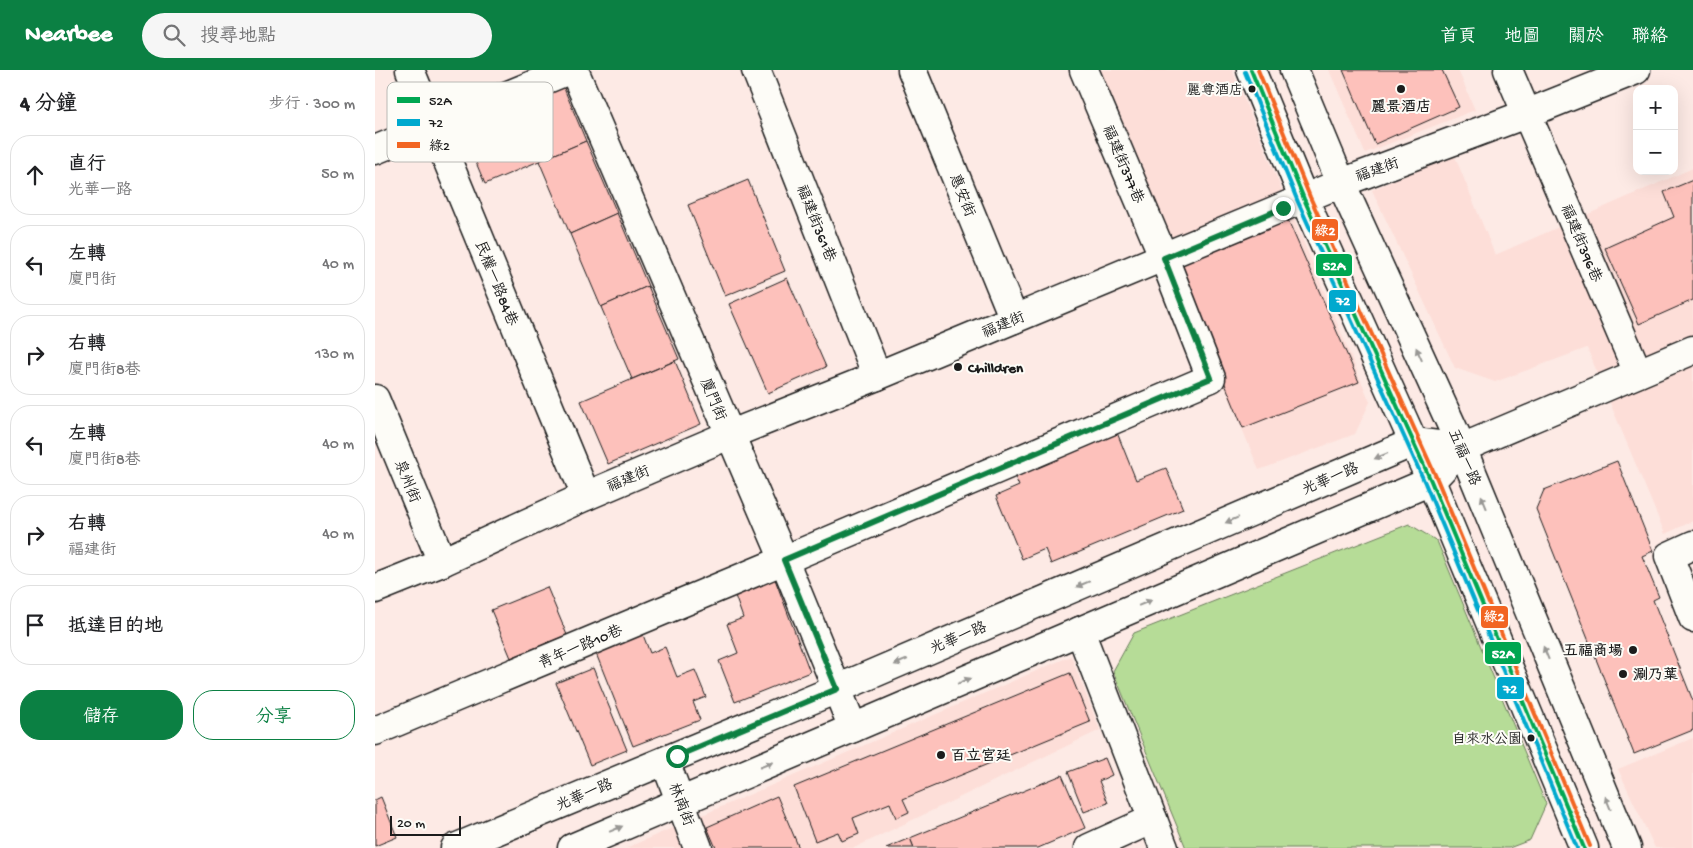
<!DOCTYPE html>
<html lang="zh-TW">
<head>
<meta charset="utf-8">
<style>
  body { margin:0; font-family:"Gochi Hand","LXGW WenKai TC",sans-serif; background:#f6f6f6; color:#202124 }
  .controls { position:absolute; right:15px; top:15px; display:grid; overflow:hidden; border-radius:10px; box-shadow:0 5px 20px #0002 }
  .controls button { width:45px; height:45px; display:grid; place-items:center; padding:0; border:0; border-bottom:1px solid #e0e0e0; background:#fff; color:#202124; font:25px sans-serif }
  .scale { position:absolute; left:15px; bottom:12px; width:71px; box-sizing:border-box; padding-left:5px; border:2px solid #1c1c1c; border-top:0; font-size:14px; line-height:18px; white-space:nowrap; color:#1c1c1c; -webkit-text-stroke:4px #fdfcf7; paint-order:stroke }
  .stop { position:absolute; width:15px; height:15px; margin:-11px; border:4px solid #0b8043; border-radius:50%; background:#fff }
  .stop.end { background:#0b8043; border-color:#fff; box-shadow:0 1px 5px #0008 }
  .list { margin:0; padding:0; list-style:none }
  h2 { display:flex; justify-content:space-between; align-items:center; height:65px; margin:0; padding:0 20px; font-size:21px }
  h2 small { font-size:16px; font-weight:400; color:#757577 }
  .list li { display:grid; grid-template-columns:32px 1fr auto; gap:15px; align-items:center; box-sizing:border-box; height:80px; margin:0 10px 10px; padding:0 10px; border:1px solid #e0e0e0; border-radius:20px }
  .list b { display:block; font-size:19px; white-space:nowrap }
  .list p { margin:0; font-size:16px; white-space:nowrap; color:#757577 }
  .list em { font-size:16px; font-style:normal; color:#757577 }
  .actions { display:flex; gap:10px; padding:15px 20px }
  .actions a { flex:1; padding:11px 0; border:1px solid #0b8043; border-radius:20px; text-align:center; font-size:18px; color:#0b8043 }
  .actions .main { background:#0b8043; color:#fff }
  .icon { flex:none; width:28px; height:28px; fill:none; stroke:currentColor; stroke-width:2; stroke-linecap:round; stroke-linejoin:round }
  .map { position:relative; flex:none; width:1318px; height:778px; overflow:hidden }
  header { display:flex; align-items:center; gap:30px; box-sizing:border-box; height:70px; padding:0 25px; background:#0b8043; color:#fff }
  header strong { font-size:24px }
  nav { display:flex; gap:28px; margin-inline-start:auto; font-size:18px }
  .search { width:350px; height:45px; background:#f6f6f6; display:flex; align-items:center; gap:12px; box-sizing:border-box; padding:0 18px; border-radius:28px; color:#757577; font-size:19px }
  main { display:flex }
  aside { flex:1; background:#fff }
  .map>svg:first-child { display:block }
  .built { fill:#fdded8 }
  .green { fill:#b6dc97; stroke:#697c5a }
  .building { fill:#fdc1bb; stroke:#1c1c1c }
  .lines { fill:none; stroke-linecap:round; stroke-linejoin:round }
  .minor-casing { stroke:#1c1c1c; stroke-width:31 }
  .minor { stroke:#fdfcf7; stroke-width:28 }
  .bus-1-casing { stroke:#fdfcf7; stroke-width:8 }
  .bus-2-casing { stroke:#fdfcf7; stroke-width:8 }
  .bus-3-casing { stroke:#fdfcf7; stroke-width:8 }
  .bus-1 { stroke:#00a651; stroke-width:4 }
  .bus-2 { stroke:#00a9ce; stroke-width:4 }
  .bus-3 { stroke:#f26522; stroke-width:4 }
  .oneway { fill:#989794 }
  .route { stroke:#0b8043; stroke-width:6 }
  .bus-dot { fill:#1c1c1c; stroke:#fdfcf7; stroke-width:2 }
  .labels { text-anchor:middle; stroke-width:4; stroke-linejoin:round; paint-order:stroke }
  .bus-label { font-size:14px; fill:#1c1c1c; stroke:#fdfcf7; text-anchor:end }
  .poi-label { font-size:15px; font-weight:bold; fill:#1c1c1c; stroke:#fdfcf7; text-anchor:start }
  .street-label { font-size:15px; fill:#1c1c1c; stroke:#fdfcf7 }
  .key { fill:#fdfcf7; stroke:#bab9b5; stroke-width:1 }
  .key-label { font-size:14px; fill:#1c1c1c }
  .line-badge { stroke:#fdfcf7; stroke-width:2 }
  .badge-label { font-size:14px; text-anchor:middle; font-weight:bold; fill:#fff }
</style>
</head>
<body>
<header>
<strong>Nearbee</strong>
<div class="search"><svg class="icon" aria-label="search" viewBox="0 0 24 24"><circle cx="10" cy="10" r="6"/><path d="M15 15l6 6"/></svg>搜尋地點</div>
<nav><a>首頁</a><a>地圖</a><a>關於</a><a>聯絡</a></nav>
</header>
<main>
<aside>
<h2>4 分鐘<small>步行 · 300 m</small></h2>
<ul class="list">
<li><svg class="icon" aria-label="ahead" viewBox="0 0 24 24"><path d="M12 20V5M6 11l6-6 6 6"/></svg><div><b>直行</b><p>光華一路</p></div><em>50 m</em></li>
<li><svg class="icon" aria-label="left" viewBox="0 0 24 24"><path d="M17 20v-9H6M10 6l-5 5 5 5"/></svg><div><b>左轉</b><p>廈門街</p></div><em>40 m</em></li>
<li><svg class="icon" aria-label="right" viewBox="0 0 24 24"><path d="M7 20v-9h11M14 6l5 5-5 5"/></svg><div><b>右轉</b><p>廈門街8巷</p></div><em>130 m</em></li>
<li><svg class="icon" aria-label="left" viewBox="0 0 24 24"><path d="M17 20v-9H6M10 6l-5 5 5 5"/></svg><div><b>左轉</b><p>廈門街8巷</p></div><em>40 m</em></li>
<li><svg class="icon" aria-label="right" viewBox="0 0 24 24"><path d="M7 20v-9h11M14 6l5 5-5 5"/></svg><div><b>右轉</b><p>福建街</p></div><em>40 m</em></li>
<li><svg class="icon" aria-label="arrive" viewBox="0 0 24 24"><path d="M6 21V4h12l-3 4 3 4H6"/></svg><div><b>抵達目的地</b></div></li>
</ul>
<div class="actions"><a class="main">儲存</a><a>分享</a></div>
</aside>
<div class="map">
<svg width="1318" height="778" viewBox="0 0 1318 778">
  <rect width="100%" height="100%" fill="#fdeae5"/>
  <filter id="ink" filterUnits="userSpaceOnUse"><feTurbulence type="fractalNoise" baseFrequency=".02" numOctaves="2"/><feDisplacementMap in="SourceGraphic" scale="10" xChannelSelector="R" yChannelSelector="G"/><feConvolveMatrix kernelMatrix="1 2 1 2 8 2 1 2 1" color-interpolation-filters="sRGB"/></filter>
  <g filter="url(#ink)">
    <g class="built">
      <polygon points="720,0 857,0 995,332 980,364 884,400"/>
      <polygon points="954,0 1083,0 1100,40 990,83"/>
      <polygon points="1079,84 1120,185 1318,98 1318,451 1290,464 1212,278 1120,312 1080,298 997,120"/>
      <polygon points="696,586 725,660 479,778 251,778"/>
      <polygon points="1318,668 1318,778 1280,778 1243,699"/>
    </g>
    <polygon class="green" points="1034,454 1062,471 1171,734 1155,770 1134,778 811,778 738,601 759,563"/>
    <g class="building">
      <polygon points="968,0 1067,0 1084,37 1000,74"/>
      <polygon points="188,16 211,71 110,114 87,59"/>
      <polygon points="211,71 242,143 195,164 164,91"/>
      <polygon points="373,110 410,201 350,226 313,135"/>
      <polygon points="1318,110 1318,230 1264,254 1230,178 1299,147 1289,122"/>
      <polygon points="242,143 273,216 226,237 195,164"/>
      <polygon points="913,150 984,312 868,358 802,196"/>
      <polygon points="412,208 451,297 393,323 354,234"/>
      <polygon points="273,216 304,289 257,309 226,237"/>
      <polygon points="300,291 326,354 233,394 206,331"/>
      <polygon points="741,360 761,410 791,398 808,439 676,494 670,479 647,489 621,426 644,416 638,402"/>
      <polygon points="1242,391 1278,481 1267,486 1284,527 1278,530 1318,631 1318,660 1259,684 1161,439 1169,420"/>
      <polygon points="398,504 435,602 360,632 344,591 363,583 352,554 368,548 358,520"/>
      <polygon points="172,517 192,565 136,588 116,540"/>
      <polygon points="263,552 275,583 290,577 302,607 320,600 331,627 318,632 325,650 258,676 216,571"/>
      <polygon points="218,598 252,680 215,695 181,613"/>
      <polygon points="695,603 715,652 528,729 534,742 521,748 515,733 478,748 484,764 467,771 463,762 440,771 419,717"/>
      <polygon points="730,688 737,705 724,711 733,733 709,742 693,702"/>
      <polygon points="687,705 710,758 663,778 539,778 535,768"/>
      <polygon points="402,726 424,778 341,778 332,757"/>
      <polygon points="6,727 22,767 0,776 0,730"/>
      <polygon points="535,768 539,778 511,778"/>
    </g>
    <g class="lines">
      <defs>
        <g id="minor">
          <polyline points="35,0 211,426"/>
          <polyline points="199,0 409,490 478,658"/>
          <polyline points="381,0 502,306"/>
          <polyline points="537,0 639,249"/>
          <polyline points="876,0 929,129 1056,411 1209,778"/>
          <polyline points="919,0 966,113 1087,378 1252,778"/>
          <polyline points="1133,0 1263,303"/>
          <polyline points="0,80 194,0"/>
          <polyline points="0,329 67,492"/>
          <polyline points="1318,475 1294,486 1318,548"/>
          <polyline points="0,519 67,492 211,426 354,365 502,306 966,113 1151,44 1261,0"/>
          <polyline points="705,561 789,778"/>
          <polyline points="0,661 409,490 836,308 789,188 709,0"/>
          <polyline points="290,691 323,778"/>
          <polyline points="80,778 462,619 1039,372 1087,378"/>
          <polyline points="197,778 1056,411 1087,378 1318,280"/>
          <polyline points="714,778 778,749"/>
        </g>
      </defs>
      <use href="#minor" class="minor-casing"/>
      <use href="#minor" class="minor"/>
      <defs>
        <polyline id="bus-1" points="876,0 929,129 1056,411 1209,778"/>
        <polyline id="bus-2" points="870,2 923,132 1050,413 1202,778"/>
        <polyline id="bus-3" points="883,0 935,127 1062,409 1215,776"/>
      </defs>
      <use href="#bus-1" class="bus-1-casing"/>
      <use href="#bus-2" class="bus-2-casing"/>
      <use href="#bus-3" class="bus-3-casing"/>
      <use href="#bus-1" class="bus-1"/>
      <use href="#bus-2" class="bus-2"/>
      <use href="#bus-3" class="bus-3"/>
    </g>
    <defs><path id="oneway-solid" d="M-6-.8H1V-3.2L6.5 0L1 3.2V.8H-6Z" transform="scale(1.25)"/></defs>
    <g class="oneway">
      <use href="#oneway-solid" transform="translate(1044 284) rotate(-114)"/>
      <use href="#oneway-solid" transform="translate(1006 386) rotate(157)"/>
      <use href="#oneway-solid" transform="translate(1109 432) rotate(-112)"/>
      <use href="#oneway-solid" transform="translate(857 450) rotate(157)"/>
      <use href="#oneway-solid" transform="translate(708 514) rotate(157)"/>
      <use href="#oneway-solid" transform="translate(770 533) rotate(-23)"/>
      <use href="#oneway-solid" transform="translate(1171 583) rotate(-112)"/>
      <use href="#oneway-solid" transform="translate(526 592) rotate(157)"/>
      <use href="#oneway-solid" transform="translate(589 611) rotate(-23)"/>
      <use href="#oneway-solid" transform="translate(391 695) rotate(-23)"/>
      <use href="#oneway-solid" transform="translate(1233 733) rotate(-112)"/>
      <use href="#oneway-solid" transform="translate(241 759) rotate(-23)"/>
    </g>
  </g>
  <g class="lines" filter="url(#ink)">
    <polyline class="route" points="302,686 462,619 409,490 836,308 789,188 908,138"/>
  </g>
  <g class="bus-dot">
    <circle cx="877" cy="19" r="4.5"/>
    <circle cx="1026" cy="19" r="5"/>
    <circle cx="583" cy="297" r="5"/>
    <circle cx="1258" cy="580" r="5"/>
    <circle cx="1248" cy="604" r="5"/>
    <circle cx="1156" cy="668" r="4.5"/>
    <circle cx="566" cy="685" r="5"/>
  </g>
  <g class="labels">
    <g class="bus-label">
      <text x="868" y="24">麗尊酒店</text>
      <text x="1147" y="673">自來水公園</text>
    </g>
    <g class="poi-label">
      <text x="1026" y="41" text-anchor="middle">麗景酒店</text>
      <text x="593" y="302">Chilldren</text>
      <text x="1248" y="585" text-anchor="end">五福商場</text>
      <text x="1258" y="609">涮乃葉</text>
      <text x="576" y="690">百立宮廷</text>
    </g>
    <g class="street-label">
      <text transform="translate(749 94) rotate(67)" y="5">福建街377巷</text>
      <text transform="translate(1002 99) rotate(-20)" y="5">福建街</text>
      <text transform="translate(588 125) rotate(68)" y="5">惠安街</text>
      <text transform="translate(442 153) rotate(68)" y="5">福建街361巷</text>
      <text transform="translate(1207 173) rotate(67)" y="5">福建街396巷</text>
      <text transform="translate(122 213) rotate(68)" y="5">民權一路84巷</text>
      <text transform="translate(628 254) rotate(-23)" y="5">福建街</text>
      <text transform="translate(339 329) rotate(67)" y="5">廈門街</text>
      <text transform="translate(1090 387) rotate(67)" y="5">五福一路</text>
      <text transform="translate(253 408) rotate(-23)" y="5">福建街</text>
      <text transform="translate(955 408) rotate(-23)" y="5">光華一路</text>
      <text transform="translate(33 411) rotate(68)" y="5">泉州街</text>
      <text transform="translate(583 567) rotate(-23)" y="5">光華一路</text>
      <text transform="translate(205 576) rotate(-23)" y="5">青年一路10巷</text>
      <text transform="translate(209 724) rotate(-23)" y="5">光華一路</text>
      <text transform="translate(307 734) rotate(69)" y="5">林南街</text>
    </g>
  </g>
  <rect x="12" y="12" width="166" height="80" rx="8" class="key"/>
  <rect x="22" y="27" width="23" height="6" fill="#00a651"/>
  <rect x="22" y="49" width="23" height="7" fill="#00a9ce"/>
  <rect x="22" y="72" width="23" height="6" fill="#f26522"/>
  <g class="key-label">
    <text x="54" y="35">52A</text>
    <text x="54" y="57">72</text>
    <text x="54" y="80">綠2</text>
  </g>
  <g class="line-badge">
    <rect x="936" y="148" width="28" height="24" rx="5" fill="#f26522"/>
    <rect x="940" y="183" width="38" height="24" rx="5" fill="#00a651"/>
    <rect x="953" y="219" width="29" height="24" rx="5" fill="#00a9ce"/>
    <rect x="1105" y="535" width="29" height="24" rx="5" fill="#f26522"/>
    <rect x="1109" y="571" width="38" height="24" rx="5" fill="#00a651"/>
    <rect x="1121" y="606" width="29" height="24" rx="5" fill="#00a9ce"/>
  </g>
  <g class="badge-label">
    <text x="950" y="165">綠2</text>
    <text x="959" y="200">52A</text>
    <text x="968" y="235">72</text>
    <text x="1119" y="551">綠2</text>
    <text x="1128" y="588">52A</text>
    <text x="1135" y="623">72</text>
  </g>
</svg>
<div class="controls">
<button>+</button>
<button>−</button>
</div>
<div class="scale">20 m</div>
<div class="stop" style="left:302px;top:686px"></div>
<div class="stop end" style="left:908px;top:138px"></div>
</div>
</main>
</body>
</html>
